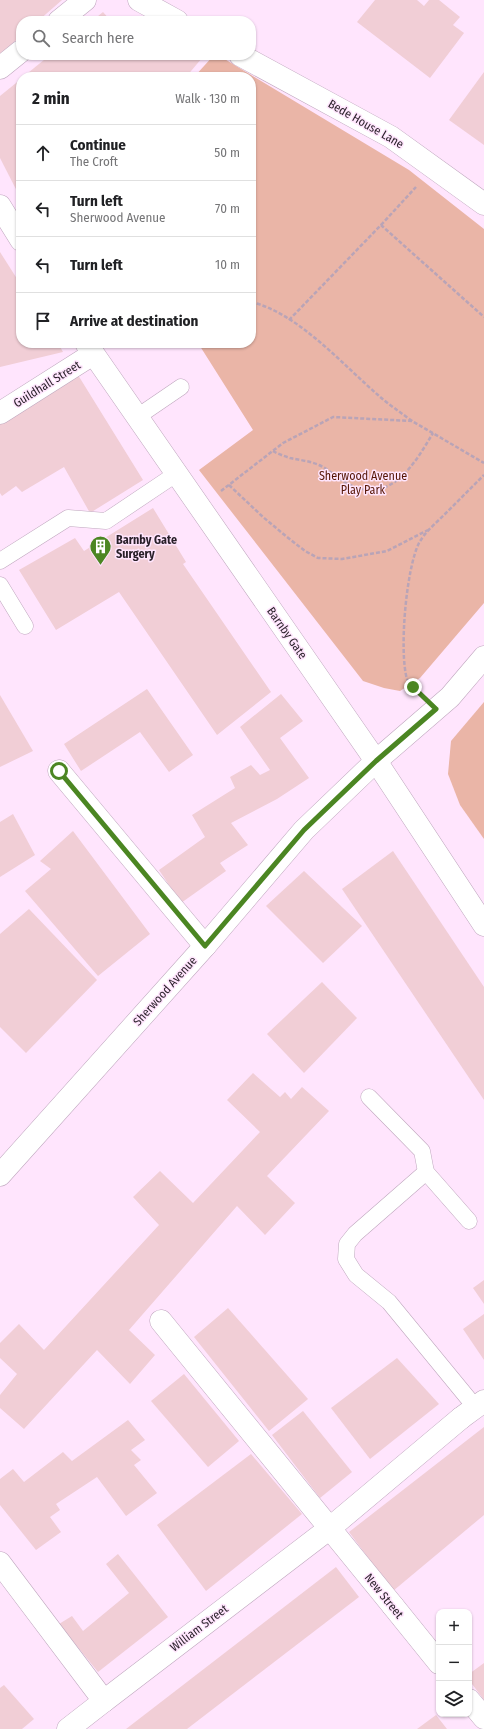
<!DOCTYPE html>
<html lang="en">
<head>
<meta charset="utf-8">
<style>
  body { margin:0; font-family:"Fira Sans Condensed",sans-serif; background:#f2f2f2; color:#202124 }
  .controls { position:absolute; right:12px; bottom:12px; display:grid; overflow:hidden; border-radius:8px; box-shadow:0 1px 3px #0004 }
  .controls button { width:36px; height:36px; display:grid; place-items:center; padding:0; border:0; border-bottom:1px solid #e0e0e0; background:#fff; color:#202124; font:20px sans-serif }
  .stop { position:absolute; width:12px; height:12px; margin:-9px; border:3px solid #4b8622; border-radius:50%; background:#fff }
  .stop.end { background:#4b8622; border-color:#fff; box-shadow:0 1px 4px #0008 }
  .list { margin:0; padding:0; list-style:none }
  h2 { display:flex; justify-content:space-between; align-items:center; height:52px; margin:0; padding:0 16px; font-size:17px }
  h2 small { font-size:13px; font-weight:400; color:#757577 }
  .list li { display:grid; grid-template-columns:26px 1fr auto; gap:12px; align-items:center; box-sizing:border-box; height:56px; padding:0 16px; border-top:1px solid #e0e0e0 }
  .list b { display:block; font-size:15px; white-space:nowrap }
  .list p { margin:0; font-size:13px; white-space:nowrap; color:#757577 }
  .list em { font-size:13px; font-style:normal; color:#757577 }
  .icon { flex:none; width:22px; height:22px; fill:none; stroke:currentColor; stroke-width:2; stroke-linecap:round; stroke-linejoin:round }
  .map { position:relative; flex:none; width:484px; height:1729px; overflow:hidden }
  .search { position:absolute; background:#fff; box-shadow:0 1px 3px #0004; left:16px; top:16px; width:240px; height:44px; display:flex; align-items:center; gap:10px; box-sizing:border-box; padding:0 14px; border-radius:16px; color:#757577; font-size:15px }
  .panel { position:absolute; background:#fff; box-shadow:0 1px 3px #0004; left:16px; top:72px; width:240px; height:276px; border-radius:16px }
  .map>svg:first-child { display:block }
  .green { fill:#eab5a7 }
  .building { fill:#f1ced6 }
  .lines { fill:none; stroke-linecap:round; stroke-linejoin:round }
  .service-casing { stroke:#bfa7be; stroke-width:17 }
  .pedestrian-casing { stroke:#bfa7be; stroke-width:23 }
  .minor-casing { stroke:#bfa7be; stroke-width:23 }
  .tertiary-casing { stroke:#bfa7be; stroke-width:23 }
  .path { stroke:#b9a4b7; stroke-width:2.5; stroke-dasharray:4 2; stroke-linecap:butt }
  .service { stroke:#fff; stroke-width:16 }
  .pedestrian { stroke:#fff; stroke-width:22 }
  .minor { stroke:#fff; stroke-width:22 }
  .tertiary { stroke:#fff; stroke-width:22 }
  .route { stroke:#4b8622; stroke-width:5 }
  .labels { text-anchor:middle; stroke-width:3; stroke-linejoin:round; paint-order:stroke }
  .street-label { font-size:12px; fill:#281f28; stroke:#ffe5fd }
  .park-label { font-size:12px; fill:#561707; stroke:#ffe5fd }
  .poi-label { font-size:12px; font-weight:bold; fill:#281f28; stroke:#ffe5fd; text-anchor:start }
</style>
</head>
<body>
<div class="map">
<svg width="484" height="1729" viewBox="0 0 484 1729">
  <rect width="100%" height="100%" fill="#ffe5fd"/>
  <g class="green">
    <polygon points="214,55 218,55 409,170 484,229 484,603 420,678 400,691 384,688 363,681 199,470 253,430 198,343 251,343 251,77 194,77"/>
    <polygon points="484,702 484,839 460,805 448,774 451,741"/>
  </g>
  <g class="building">
    <polygon points="0,0 62,0 38,21 21,21 21,36 0,54"/>
    <polygon points="375,0 417,0 424,6 429,0 439,0 460,17 453,25 464,33 430,78 357,22"/>
    <polygon points="103,12 111,21 92,21"/>
    <polygon points="50,55 199,55 202,58 186,77 23,77"/>
    <polygon points="484,72 484,145 449,120"/>
    <polygon points="21,79 21,199 0,158 0,96"/>
    <polygon points="0,252 21,285 21,343 58,343 63,352 0,367"/>
    <polygon points="78,375 143,480 90,513 64,467 22,492 16,486 2,496 0,493 0,422"/>
    <polygon points="153,508 186,562 183,564 271,692 217,735 119,592 56,630 19,570 75,538 84,551"/>
    <polygon points="147,689 193,755 169,772 140,732 81,771 64,744"/>
    <polygon points="281,694 303,721 280,738 309,778 277,799 231,823 248,845 220,863 226,871 181,903 159,870 205,837 192,815 235,788 230,777 251,765 260,775 270,770 240,727"/>
    <polygon points="0,695 33,751 0,767"/>
    <polygon points="13,814 35,855 0,877 0,822"/>
    <polygon points="73,831 150,934 98,976 25,891 51,869 40,861"/>
    <polygon points="393,851 484,987 484,1100 342,889"/>
    <polygon points="304,871 362,926 323,963 266,906"/>
    <polygon points="29,909 97,980 26,1053 0,1027 0,934"/>
    <polygon points="322,982 357,1018 304,1073 267,1034"/>
    <polygon points="253,1073 280,1097 285,1092 291,1099 302,1087 329,1111 267,1176 295,1203 265,1235 237,1206 129,1330 155,1355 130,1384 97,1350 24,1429 0,1408 0,1395 17,1374 0,1358 0,1343 19,1324 44,1350 159,1225 133,1197 160,1171 193,1203 260,1132 227,1100"/>
    <polygon points="484,1280 484,1304 473,1288"/>
    <polygon points="228,1308 308,1399 269,1431 194,1337"/>
    <polygon points="484,1314 484,1360 463,1329"/>
    <polygon points="397,1358 439,1404 370,1459 331,1408"/>
    <polygon points="184,1374 239,1441 208,1467 151,1401"/>
    <polygon points="303,1411 352,1472 320,1498 272,1435"/>
    <polygon points="128,1420 145,1440 131,1450 141,1460 134,1465 157,1493 126,1516 97,1477 56,1504 60,1510 50,1517 61,1532 36,1550 0,1505 0,1479 13,1469 24,1482 63,1452 72,1461"/>
    <polygon points="484,1427 484,1515 393,1591 349,1532"/>
    <polygon points="251,1454 302,1514 206,1591 157,1525"/>
    <polygon points="118,1554 168,1617 98,1672 59,1624 72,1616 83,1631 129,1593 106,1564"/>
    <polygon points="336,1567 359,1597 187,1729 126,1729"/>
    <polygon points="484,1663 484,1700 469,1680 469,1674"/>
    <polygon points="4,1685 34,1719 22,1729 0,1729 0,1688"/>
    <polygon points="436,1715 447,1729 417,1729"/>
  </g>
  <g class="lines">
    <defs>
      <g id="service">
        <polyline points="137,417 181,387"/>
        <polyline points="0,561 68,518 106,521 176,474"/>
        <polyline points="0,585 25,626"/>
        <polyline points="369,1097 422,1151 426,1172 469,1221"/>
        <polyline points="426,1172 355,1234 347,1244 346,1259 356,1275 389,1302 476,1408"/>
      </g>
      <g id="pedestrian">
        <polyline points="161,1321 393,1606"/>
        <polyline points="104,1701 330,1528 461,1418"/>
      </g>
      <g id="minor">
        <polyline points="139,0 177,21"/>
        <polyline points="59,21 85,0"/>
        <polyline points="240,55 391,137 484,204"/>
        <polyline points="0,68 21,51"/>
        <polyline points="0,206 21,240"/>
        <polyline points="86,343 376,761"/>
        <polyline points="0,413 93,354"/>
        <polyline points="59,771 205,946"/>
        <polyline points="461,1418 484,1401"/>
        <polyline points="0,1563 104,1701 68,1729"/>
        <polyline points="393,1606 439,1663"/>
        <polyline points="469,1700 484,1718"/>
      </g>
      <g id="tertiary">
        <polyline points="376,761 484,925"/>
        <polyline points="0,1175 205,946 304,830 376,761 450,697 484,657"/>
      </g>
    </defs>
    <use href="#service" class="service-casing"/>
    <use href="#pedestrian" class="pedestrian-casing"/>
    <use href="#minor" class="minor-casing"/>
    <use href="#tertiary" class="tertiary-casing"/>
    <g class="path">
      <polyline points="381,225 416,187"/>
      <path d="M251 302C298 313 342 364 378 395 388 404 400 412 412 421"/>
      <polyline points="289,320 381,225 484,317"/>
      <path d="M273 451C278 454 284 456 290 458 299 460 310 461 319 465 330 470 339 480 350 485 392 504 415 463 433 433"/>
      <polyline points="229,485 263,517 287,537 305,551 318,558 342,559 387,551 428,530"/>
      <polyline points="221,491 283,443 333,417 412,421 484,463"/>
      <path d="M417 691C414 687 409 683 407 679 399 652 406 569 419 543 425 532 436 523 445 514 458 501 471 488 484 475"/>
    </g>
    <use href="#service" class="service"/>
    <use href="#pedestrian" class="pedestrian"/>
    <use href="#minor" class="minor"/>
    <use href="#tertiary" class="tertiary"/>
  </g>
  <g class="lines">
    <polyline class="route" points="59,771 205,946 304,830 376,761 436,709 413,687"/>
  </g>
  <defs>
    <symbol id="building-pin" viewBox="-11 -11 22 30"><path d="M0 17L-7.5 6A9.5 9.5 0 1 1 7.5 6Z" fill="#4b8622" stroke="#ffe5fd"/><path d="M-4-6H4V6H1V3H-1V6H-4ZM-2.5-4.3h1.7v1.8h-1.7ZM.8-4.3h1.7v1.8H.8ZM-2.5-1h1.7V.8h-1.7ZM.8-1h1.7V.8H.8Z" fill="#fff"/></symbol>
  </defs>
  <g fill-rule="evenodd">
    <use href="#building-pin" x="88" y="534" width="25" height="34"/>
  </g>
  <g class="labels">
    <g class="street-label">
      <text transform="translate(366 124) rotate(30)" y="4">Bede House Lane</text>
      <text transform="translate(47 384) rotate(-32)" y="4">Guildhall Street</text>
      <text transform="translate(287 633) rotate(55)" y="4">Barnby Gate</text>
      <text transform="translate(165 991) rotate(-48)" y="4">Sherwood Avenue</text>
      <text transform="translate(384 1596) rotate(51)" y="4">New Street</text>
      <text transform="translate(199 1628) rotate(-37)" y="4">William Street</text>
    </g>
    <g class="park-label">
      <text x="363" y="480">Sherwood Avenue<tspan x="363" dy="14">Play Park</tspan></text>
    </g>
    <g class="poi-label">
      <text x="116" y="544">Barnby Gate<tspan x="116" dy="14">Surgery</tspan></text>
    </g>
  </g>
</svg>
<div class="controls">
<button>+</button>
<button>−</button>
<button><svg class="icon" aria-label="layers" viewBox="0 0 24 24"><path d="M12 4l9 5-9 5-9-5zM3 14l9 5 9-5"/></svg></button>
</div>
<div class="stop" style="left:59px;top:771px"></div>
<div class="stop end" style="left:413px;top:687px"></div>
<div class="search"><svg class="icon" aria-label="search" viewBox="0 0 24 24"><circle cx="10" cy="10" r="6"/><path d="M15 15l6 6"/></svg>Search here</div>
<section class="panel">
<h2>2 min<small>Walk · 130 m</small></h2>
<ul class="list">
<li><svg class="icon" aria-label="ahead" viewBox="0 0 24 24"><path d="M12 20V5M6 11l6-6 6 6"/></svg><div><b>Continue</b><p>The Croft</p></div><em>50 m</em></li>
<li><svg class="icon" aria-label="left" viewBox="0 0 24 24"><path d="M17 20v-9H6M10 6l-5 5 5 5"/></svg><div><b>Turn left</b><p>Sherwood Avenue</p></div><em>70 m</em></li>
<li><svg class="icon" aria-label="left" viewBox="0 0 24 24"><path d="M17 20v-9H6M10 6l-5 5 5 5"/></svg><div><b>Turn left</b></div><em>10 m</em></li>
<li><svg class="icon" aria-label="arrive" viewBox="0 0 24 24"><path d="M6 21V4h12l-3 4 3 4H6"/></svg><div><b>Arrive at destination</b></div></li>
</ul>
</section>
</div>
</body>
</html>
